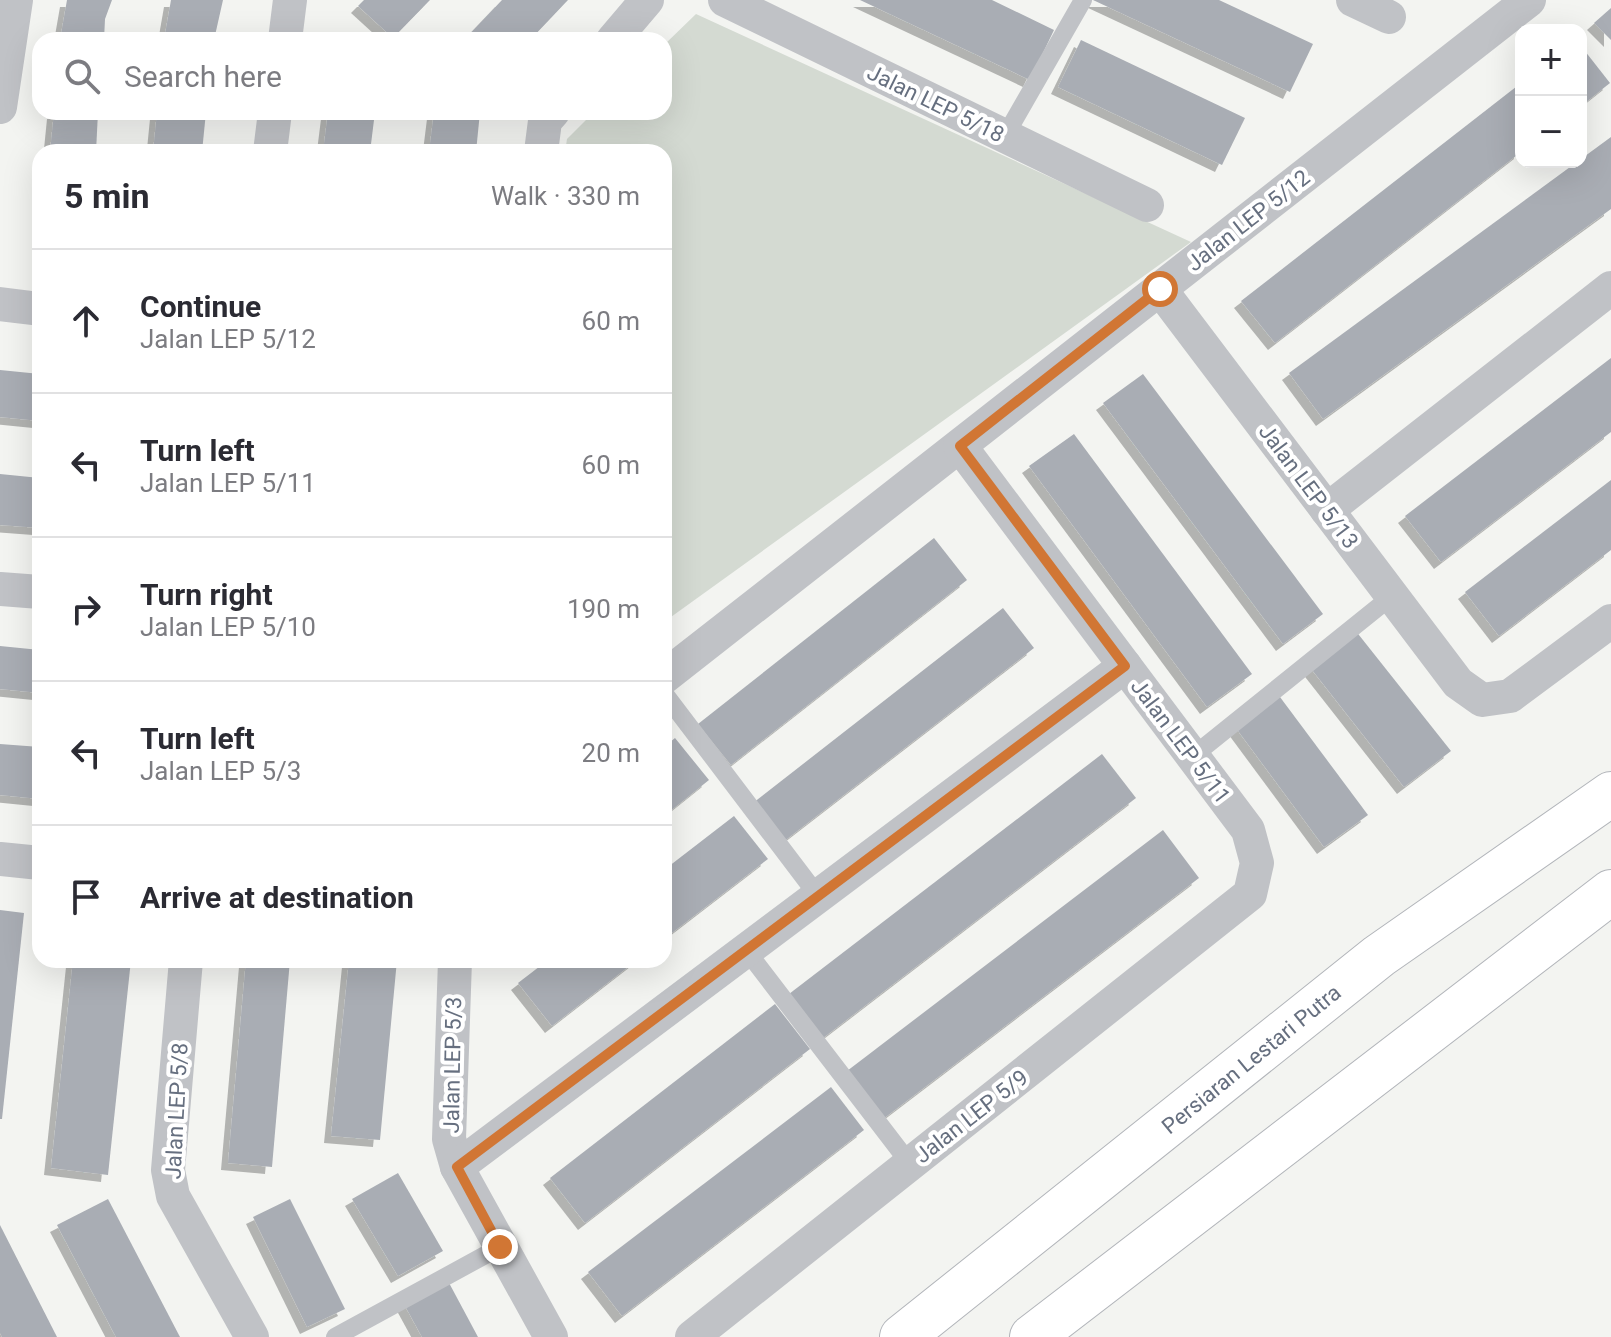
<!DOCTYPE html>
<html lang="en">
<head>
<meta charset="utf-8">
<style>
  body { margin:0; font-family:Roboto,sans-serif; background:#f2f2f3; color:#2b2b33 }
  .controls { position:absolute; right:24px; top:24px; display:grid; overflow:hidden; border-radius:16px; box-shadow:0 8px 32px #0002 }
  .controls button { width:72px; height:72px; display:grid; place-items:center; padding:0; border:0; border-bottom:2px solid #e1e1e2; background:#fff; color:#2b2b33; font:40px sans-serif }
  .stop { position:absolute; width:24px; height:24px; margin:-18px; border:6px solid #d17634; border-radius:50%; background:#fff }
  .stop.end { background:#d17634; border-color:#fff; box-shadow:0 2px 8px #0008 }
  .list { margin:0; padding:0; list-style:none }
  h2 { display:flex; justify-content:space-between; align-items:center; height:104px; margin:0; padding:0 32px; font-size:34px }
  h2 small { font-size:26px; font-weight:400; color:#7c7c81 }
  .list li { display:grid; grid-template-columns:52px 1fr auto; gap:24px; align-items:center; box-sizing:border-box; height:144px; padding:0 32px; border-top:2px solid #e1e1e2 }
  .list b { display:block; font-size:30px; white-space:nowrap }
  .list p { margin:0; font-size:26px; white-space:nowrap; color:#7c7c81 }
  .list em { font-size:26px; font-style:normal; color:#7c7c81 }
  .icon { flex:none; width:44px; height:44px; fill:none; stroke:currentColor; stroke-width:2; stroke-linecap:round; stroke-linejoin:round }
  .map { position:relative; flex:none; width:1611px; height:1337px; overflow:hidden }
  .search { position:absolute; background:#fff; box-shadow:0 8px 32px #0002; left:32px; top:32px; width:640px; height:88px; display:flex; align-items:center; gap:20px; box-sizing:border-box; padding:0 28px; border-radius:24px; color:#7c7c81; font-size:30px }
  .panel { position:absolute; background:#fff; box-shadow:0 8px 32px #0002; left:32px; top:144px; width:640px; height:824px; border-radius:24px }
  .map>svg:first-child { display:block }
  .green { fill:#d4dad2 }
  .building { fill:#a9adb4; filter:url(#shadow) }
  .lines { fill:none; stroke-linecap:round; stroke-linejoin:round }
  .secondary-casing { stroke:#b2b5ba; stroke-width:46 }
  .lane { stroke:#c0c2c6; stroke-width:18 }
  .street { stroke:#c0c2c6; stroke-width:34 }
  .secondary { stroke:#fff; stroke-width:44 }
  .route { stroke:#d17634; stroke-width:10 }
  .labels { text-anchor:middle; stroke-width:8; stroke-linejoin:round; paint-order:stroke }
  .street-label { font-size:22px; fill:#666f7f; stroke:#fff }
</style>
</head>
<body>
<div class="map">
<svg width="1611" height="1337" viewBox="0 0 1611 1337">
  <defs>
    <filter id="shadow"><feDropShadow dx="-7" dy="7" stdDeviation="0" flood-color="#0004"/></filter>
  </defs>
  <rect width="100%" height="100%" fill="#f3f4f1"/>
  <polygon class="green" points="696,14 1191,242 664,622 664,152 565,152 567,139 594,112 664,112 664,45"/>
  <g class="building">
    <polygon points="67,0 112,0 105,19 104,40 60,40"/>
    <polygon points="171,0 223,0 214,40 164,40"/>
    <polygon points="364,0 430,0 393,38 358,6"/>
    <polygon points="502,0 568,0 530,40 464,40"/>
    <polygon points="860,0 992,0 1054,30 1030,80"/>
    <polygon points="1093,0 1219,0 1313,44 1290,92"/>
    <polygon points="1611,8 1611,40 1594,23"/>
    <polygon points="1081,40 1245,118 1222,165 1058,87"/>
    <polygon points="1581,46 1610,83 1581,106"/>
    <polygon points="1521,83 1521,152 1275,343 1241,301"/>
    <polygon points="54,112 98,112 96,152 50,152"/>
    <polygon points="157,112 206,112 202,152 153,152"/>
    <polygon points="328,112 375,112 370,152 323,152"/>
    <polygon points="434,112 480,112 476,152 429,152"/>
    <polygon points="1611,137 1611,209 1323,419 1289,373"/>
    <polygon points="1611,358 1611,432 1441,562 1405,516"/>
    <polygon points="0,370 40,374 40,421 0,417"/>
    <polygon points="1143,374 1323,614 1283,644 1103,403"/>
    <polygon points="1074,434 1252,674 1207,707 1029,466"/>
    <polygon points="0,474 40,478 40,528 0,525"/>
    <polygon points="1611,480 1611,550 1499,636 1465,592"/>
    <polygon points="934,538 967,580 731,765 698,724"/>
    <polygon points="1003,608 1034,648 783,842 753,803"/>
    <polygon points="1355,630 1451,751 1404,787 1309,666"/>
    <polygon points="0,646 40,650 40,693 0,689"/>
    <polygon points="1277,693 1368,815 1324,847 1233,724"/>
    <polygon points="675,738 709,780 664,816 664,747"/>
    <polygon points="0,744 40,747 40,799 0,795"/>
    <polygon points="1102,754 1136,798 823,1038 789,994"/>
    <polygon points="734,816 768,859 664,939 664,870"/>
    <polygon points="1163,830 1199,878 883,1119 847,1071"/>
    <polygon points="0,910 24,913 2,1119 0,1119"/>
    <polygon points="73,960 131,960 108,1175 51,1168"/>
    <polygon points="246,960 290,960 272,1167 228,1163"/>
    <polygon points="349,960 397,960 380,1140 331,1136"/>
    <polygon points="548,960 637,960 552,1026 518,983"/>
    <polygon points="775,1004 810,1049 585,1223 550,1178"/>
    <polygon points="831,1087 864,1130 622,1316 588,1272"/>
    <polygon points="398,1173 443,1251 398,1276 352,1199"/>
    <polygon points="108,1199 180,1337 116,1337 57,1225"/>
    <polygon points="290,1199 345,1309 307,1327 253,1217"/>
    <polygon points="0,1225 57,1337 2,1337 0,1333"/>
    <polygon points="448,1281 478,1337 422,1337 404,1304"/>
  </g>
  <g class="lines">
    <defs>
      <g id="secondary">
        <polyline points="902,1337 1379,956 1611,794"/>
        <polyline points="1032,1337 1611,892"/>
      </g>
    </defs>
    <use href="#secondary" class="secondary-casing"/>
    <g class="lane">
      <polyline points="1005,136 1083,0"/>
      <polyline points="664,693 818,896"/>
      <polyline points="1193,756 1392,596"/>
      <polyline points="746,950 910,1164"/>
      <polyline points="335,1337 500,1247"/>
    </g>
    <g class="street">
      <polyline points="725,0 1147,205"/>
      <polyline points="1353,0 1389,17"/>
      <polyline points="285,40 290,0"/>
      <polyline points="613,40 647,0"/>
      <polyline points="0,107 16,0"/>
      <polyline points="270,152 275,112"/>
      <polyline points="541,152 545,121 553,112"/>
      <polyline points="1160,289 1458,683 1482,700 1510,696 1611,621"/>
      <polyline points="0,304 40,309"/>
      <polyline points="1327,510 1611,288"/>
      <polyline points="0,589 40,592"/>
      <polyline points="664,677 1529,0"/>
      <polyline points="0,859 40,863"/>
      <polyline points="186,960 168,1170 173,1196 252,1337"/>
      <polyline points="455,960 449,1139 457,1167 551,1337"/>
      <polyline points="457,1167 1125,666"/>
      <polyline points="692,1337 1250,894 1257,863 1248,830 960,446"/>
    </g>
    <use href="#secondary" class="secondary"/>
  </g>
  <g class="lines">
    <polyline class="route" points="500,1247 457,1167 1125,666 960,446 1160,289"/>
  </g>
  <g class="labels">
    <g class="street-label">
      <text transform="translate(936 103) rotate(26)" y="8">Jalan LEP 5/18</text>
      <text transform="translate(1248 220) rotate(-38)" y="8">Jalan LEP 5/12</text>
      <text transform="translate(1309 486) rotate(53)" y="8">Jalan LEP 5/13</text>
      <text transform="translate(1181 741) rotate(53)" y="8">Jalan LEP 5/11</text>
      <text transform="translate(1251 1059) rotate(-39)" y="8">Persiaran Lestari Putra</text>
      <text transform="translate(452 1065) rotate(-89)" y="8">Jalan LEP 5/3</text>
      <text transform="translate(176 1111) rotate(-87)" y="8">Jalan LEP 5/8</text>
      <text transform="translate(971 1116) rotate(-38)" y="8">Jalan LEP 5/9</text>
    </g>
  </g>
</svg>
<div class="controls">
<button>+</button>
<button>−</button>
</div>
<div class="stop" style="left:1160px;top:289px"></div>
<div class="stop end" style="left:500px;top:1247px"></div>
<div class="search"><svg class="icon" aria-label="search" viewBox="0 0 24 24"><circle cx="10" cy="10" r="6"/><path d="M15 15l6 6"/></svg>Search here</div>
<section class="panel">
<h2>5 min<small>Walk · 330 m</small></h2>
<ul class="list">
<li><svg class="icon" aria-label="ahead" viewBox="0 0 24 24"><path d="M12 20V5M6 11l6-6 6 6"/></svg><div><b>Continue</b><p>Jalan LEP 5/12</p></div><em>60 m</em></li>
<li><svg class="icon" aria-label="left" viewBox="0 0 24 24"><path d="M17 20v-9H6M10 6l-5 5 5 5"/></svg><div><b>Turn left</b><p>Jalan LEP 5/11</p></div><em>60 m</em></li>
<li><svg class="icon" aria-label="right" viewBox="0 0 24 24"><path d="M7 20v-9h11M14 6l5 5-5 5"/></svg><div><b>Turn right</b><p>Jalan LEP 5/10</p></div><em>190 m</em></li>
<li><svg class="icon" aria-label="left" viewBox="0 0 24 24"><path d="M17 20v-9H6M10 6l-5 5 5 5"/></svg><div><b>Turn left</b><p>Jalan LEP 5/3</p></div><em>20 m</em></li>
<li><svg class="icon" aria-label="arrive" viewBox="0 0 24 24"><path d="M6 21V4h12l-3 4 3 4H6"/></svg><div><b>Arrive at destination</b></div></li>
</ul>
</section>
</div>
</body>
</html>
